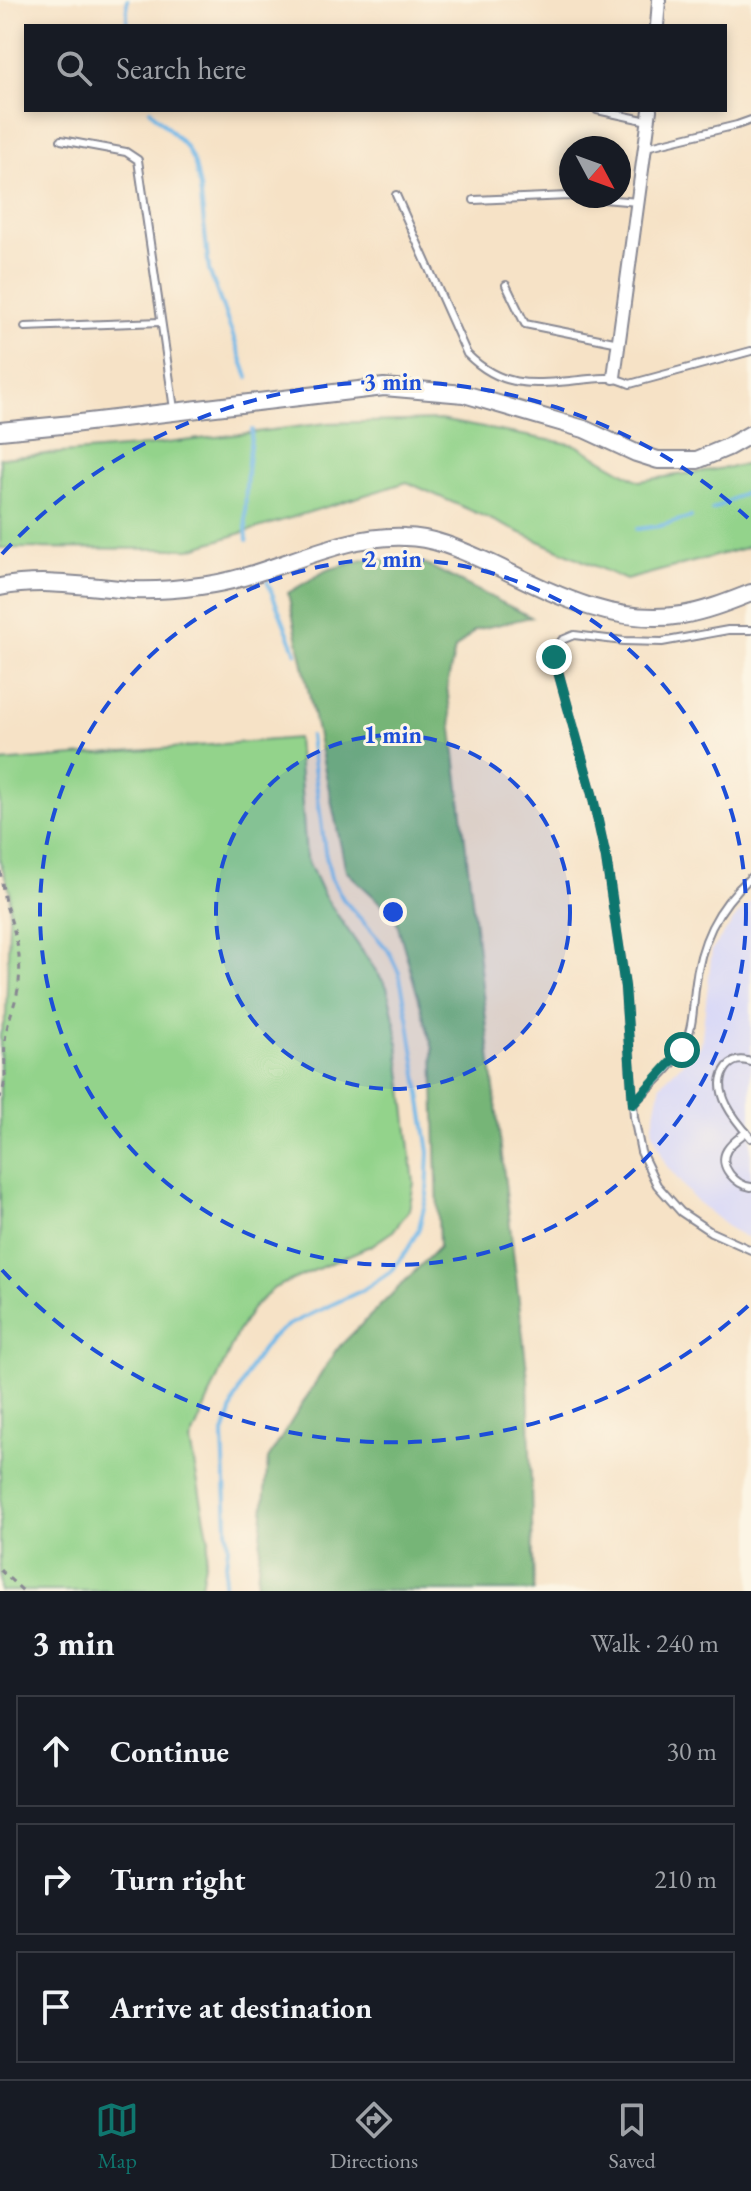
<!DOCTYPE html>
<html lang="en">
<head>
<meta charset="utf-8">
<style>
  body { margin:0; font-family:"EB Garamond",serif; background:#20242c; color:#f1f3f6 }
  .compass { position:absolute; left:559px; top:136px; width:72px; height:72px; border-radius:50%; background:#171b24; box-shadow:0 4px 12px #0003; rotate:131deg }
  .stop { position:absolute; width:24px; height:24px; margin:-18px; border:6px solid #0f766e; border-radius:50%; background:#fff }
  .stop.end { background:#0f766e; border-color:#fff; box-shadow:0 2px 8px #0008 }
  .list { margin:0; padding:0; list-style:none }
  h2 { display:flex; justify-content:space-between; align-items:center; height:104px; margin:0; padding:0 32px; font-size:34px }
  h2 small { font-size:26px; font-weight:400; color:#9ea1a6 }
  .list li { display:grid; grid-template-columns:52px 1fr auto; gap:24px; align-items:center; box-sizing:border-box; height:112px; margin:0 16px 16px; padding:0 16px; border:2px solid #363941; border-radius:0px }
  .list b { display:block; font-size:30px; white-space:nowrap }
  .list em { font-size:26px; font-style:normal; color:#9ea1a6 }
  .icon { flex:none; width:44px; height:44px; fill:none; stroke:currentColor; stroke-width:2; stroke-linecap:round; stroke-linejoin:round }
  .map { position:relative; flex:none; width:751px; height:1591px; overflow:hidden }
  .search { position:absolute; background:#171b24; box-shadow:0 4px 12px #0003; left:24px; right:24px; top:24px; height:88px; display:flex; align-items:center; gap:20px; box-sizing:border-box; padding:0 28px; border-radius:0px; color:#9ea1a6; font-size:30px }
  .sheet { height:488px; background:#171b24 }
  nav { display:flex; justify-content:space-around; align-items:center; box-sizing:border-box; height:112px; border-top:2px solid #363941; background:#171b24; font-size:22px; color:#9ea1a6 }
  nav a { display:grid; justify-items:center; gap:4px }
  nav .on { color:#0f766e }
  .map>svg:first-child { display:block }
  .built { fill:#d7d7f8 }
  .green { fill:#93d38b; stroke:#578174; stroke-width:2 }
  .forest { fill:#76b577; stroke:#48726a; stroke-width:2 }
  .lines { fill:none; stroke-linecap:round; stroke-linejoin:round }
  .stream { stroke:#71b8e8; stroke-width:4 }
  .lane-casing { stroke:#888892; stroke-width:10 }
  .street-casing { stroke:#888892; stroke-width:16 }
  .secondary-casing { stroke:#888892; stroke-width:20 }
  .path { stroke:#888892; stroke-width:3; stroke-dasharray:6 6; stroke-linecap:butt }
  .lane { stroke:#fff; stroke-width:6 }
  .street { stroke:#fff; stroke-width:12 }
  .secondary { stroke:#fff; stroke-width:16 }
  .route { stroke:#0f766e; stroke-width:10 }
  .ring { fill:none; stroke:#1d4ed8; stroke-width:4; stroke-dasharray:14 10 }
  .centre { fill:#1d4ed8; stroke:#fcf5e5; stroke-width:4 }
  .ring-label { font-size:24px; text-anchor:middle; font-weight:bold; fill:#1d4ed8; stroke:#fcf5e5; stroke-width:6; stroke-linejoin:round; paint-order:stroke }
</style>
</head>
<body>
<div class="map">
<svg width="751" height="1591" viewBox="0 0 751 1591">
  <rect width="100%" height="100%" fill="#fcf5e5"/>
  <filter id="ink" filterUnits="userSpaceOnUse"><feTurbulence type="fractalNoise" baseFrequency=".0125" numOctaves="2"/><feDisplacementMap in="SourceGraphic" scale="16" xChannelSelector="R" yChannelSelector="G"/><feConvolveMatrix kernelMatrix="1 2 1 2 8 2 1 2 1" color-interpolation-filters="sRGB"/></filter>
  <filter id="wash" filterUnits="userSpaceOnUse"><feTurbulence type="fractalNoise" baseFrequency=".006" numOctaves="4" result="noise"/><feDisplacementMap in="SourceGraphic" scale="32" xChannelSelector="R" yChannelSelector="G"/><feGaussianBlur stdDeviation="1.8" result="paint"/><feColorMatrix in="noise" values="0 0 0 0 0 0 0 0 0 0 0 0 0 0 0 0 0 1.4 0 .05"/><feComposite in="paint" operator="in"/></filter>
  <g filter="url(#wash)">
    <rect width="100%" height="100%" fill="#f6e2c6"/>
    <polygon class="built" points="751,902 751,1240 729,1228 695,1200 666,1165 652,1129 661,1084 701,1045 712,950 739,913"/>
    <g class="green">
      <polygon points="440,420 576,445 639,481 751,464 751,545 745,548 626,580 407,482 190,549 0,548 0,458 136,447 327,423"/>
      <polygon points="297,738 306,857 323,894 387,987 396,1028 414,1183 409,1210 393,1231 372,1245 274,1288 252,1309 237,1333 190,1442 209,1540 200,1591 0,1591 0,1035 6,1015 10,892 0,861 0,762"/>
    </g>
    <polygon class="forest" points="367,559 423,563 531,617 475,630 455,649 447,686 528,1379 534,1591 256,1591 268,1459 336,1350 439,1247 433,1049 395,916 346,871 288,593 327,570"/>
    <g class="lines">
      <g class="stream">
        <polyline points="127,0 127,26"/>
        <polyline points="150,110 187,148 195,165 200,188 209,270 248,377"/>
        <polyline points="712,510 751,489"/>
        <polyline points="637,529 660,526 691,517"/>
        <path d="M247 540C243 502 247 467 252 430"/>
        <polyline points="267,581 296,653"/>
        <polyline points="223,1591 228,1547 223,1437 235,1399 252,1364 270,1339 288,1325 363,1290 390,1272 408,1249 419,1228 427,1195 429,1152 408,1017 399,973 388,950 343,899 331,877 325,852 310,736"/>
      </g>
    </g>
  </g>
  <g filter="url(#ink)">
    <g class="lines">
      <defs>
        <g id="lane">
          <polyline points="597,110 648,121"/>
          <polyline points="61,140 126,152 138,160 174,409"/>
          <polyline points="646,147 737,125 751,120"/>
          <path d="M396 195 467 354C503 390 534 384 580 380 602 378 610 375 630 384L751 351"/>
          <polyline points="474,200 568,196 638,202"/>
          <polyline points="506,285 525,324 619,343"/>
          <polyline points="25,327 161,322"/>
          <polyline points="751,630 728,630 662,642 624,641 574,635 562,640 557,648 554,657 592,794 606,858 625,987 634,1117 641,1152 657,1185 681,1212 711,1232 751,1250"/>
          <path d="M751 1062C742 1059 734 1059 727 1067 709 1090 736 1121 751 1138"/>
          <path d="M633 1104C650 1086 675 1066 685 1044 693 1027 693 1007 695 989 700 943 716 908 751 877"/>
          <path d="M746 1132C740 1137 731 1143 727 1150 717 1166 736 1185 751 1187"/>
        </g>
        <g id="street">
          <polyline points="657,26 659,0"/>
          <polyline points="614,377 650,110"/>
        </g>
        <g id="secondary">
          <polyline points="0,431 72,424 384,387 464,394 584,429 636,453 658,460 697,460 728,447 751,434"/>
          <path d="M0 587C44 578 88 587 133 590 155 591 178 589 200 586 270 578 333 534 405 537 435 537 465 552 492 564 552 593 612 626 682 615 706 611 728 602 751 593"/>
        </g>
      </defs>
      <use href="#lane" class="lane-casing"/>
      <use href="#street" class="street-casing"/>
      <use href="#secondary" class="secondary-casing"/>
      <g class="path">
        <path d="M0 871C2 881 3 892 5 902 14 930 22 951 19 982 17 1003 6 1021 5 1043 3 1063 9 1078 0 1098"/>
        <polyline points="0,1570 23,1591"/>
      </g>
      <use href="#lane" class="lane"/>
      <use href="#street" class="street"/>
      <use href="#secondary" class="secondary"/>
    </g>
  </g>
  <g class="lines" filter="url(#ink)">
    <polyline class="route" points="554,657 592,794 606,858 625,987 633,1104 682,1050"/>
  </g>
  <circle cx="393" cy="912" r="177" fill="#1d4ed8" fill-opacity=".12"/>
  <g class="ring">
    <circle cx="393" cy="912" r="177"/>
    <circle cx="393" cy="912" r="353"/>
    <path d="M748 1306A530 530 0 0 1 2 1270M2 554A530 530 0 0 1 748 518"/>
  </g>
  <circle cx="393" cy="912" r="12" class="centre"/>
  <g class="ring-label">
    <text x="393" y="390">3 min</text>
    <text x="393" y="567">2 min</text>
    <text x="393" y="743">1 min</text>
  </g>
</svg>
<svg class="compass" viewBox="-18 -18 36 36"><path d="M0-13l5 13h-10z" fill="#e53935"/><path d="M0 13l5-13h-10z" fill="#9ea1a6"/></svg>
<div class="stop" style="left:682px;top:1050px"></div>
<div class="stop end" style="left:554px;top:657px"></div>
<div class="search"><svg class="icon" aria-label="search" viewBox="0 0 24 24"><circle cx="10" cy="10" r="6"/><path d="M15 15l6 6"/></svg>Search here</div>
</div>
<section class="sheet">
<h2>3 min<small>Walk · 240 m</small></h2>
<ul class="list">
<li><svg class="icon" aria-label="ahead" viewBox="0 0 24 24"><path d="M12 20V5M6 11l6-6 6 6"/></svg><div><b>Continue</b></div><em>30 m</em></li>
<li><svg class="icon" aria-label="right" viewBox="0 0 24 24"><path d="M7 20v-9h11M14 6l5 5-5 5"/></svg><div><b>Turn right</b></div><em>210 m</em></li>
<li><svg class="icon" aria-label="arrive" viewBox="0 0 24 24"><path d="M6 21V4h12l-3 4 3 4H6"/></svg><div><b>Arrive at destination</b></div></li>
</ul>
</section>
<nav>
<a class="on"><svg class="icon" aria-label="map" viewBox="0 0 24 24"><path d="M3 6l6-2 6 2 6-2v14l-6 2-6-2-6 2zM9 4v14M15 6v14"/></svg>Map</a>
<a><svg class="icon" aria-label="directions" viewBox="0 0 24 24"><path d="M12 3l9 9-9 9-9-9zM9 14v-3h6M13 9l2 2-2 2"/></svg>Directions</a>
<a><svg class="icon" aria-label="saved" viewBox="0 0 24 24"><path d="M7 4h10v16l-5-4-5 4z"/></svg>Saved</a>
</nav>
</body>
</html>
